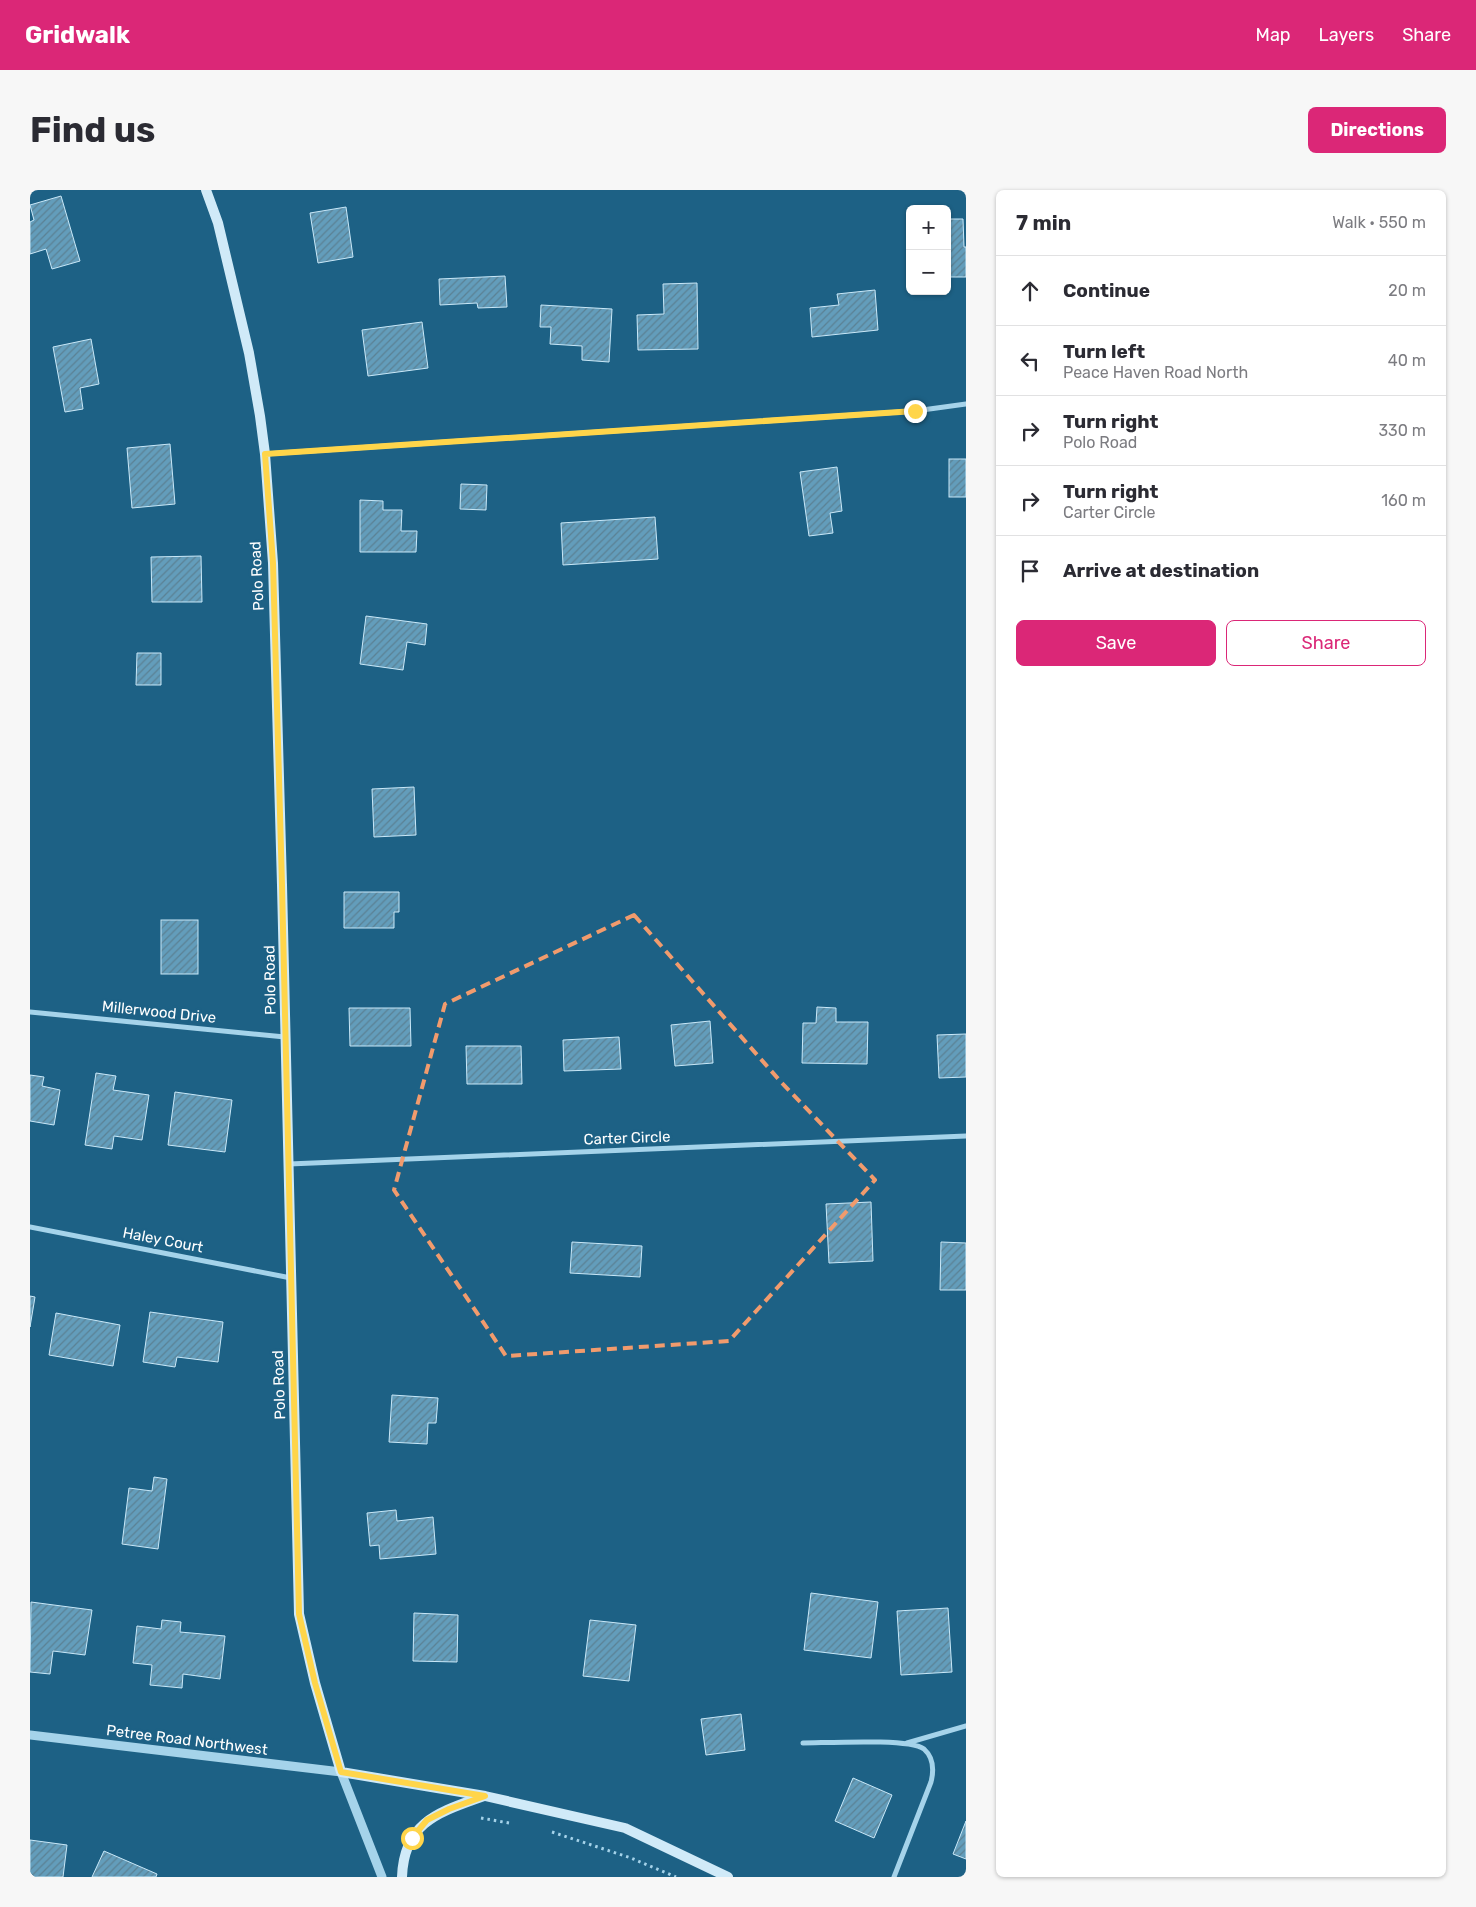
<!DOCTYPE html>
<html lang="en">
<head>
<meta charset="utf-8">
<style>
  body { margin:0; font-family:Rubik,sans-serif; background:#f7f7f7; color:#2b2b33 }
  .controls { position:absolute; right:15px; top:15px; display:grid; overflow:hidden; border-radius:8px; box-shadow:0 1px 4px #0004 }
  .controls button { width:45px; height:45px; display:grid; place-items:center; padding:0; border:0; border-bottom:1px solid #e1e1e2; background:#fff; color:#2b2b33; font:25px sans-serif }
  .stop { position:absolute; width:15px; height:15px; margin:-11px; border:4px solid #ffd54a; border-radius:50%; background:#fff }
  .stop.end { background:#ffd54a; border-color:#fff; box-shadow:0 1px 5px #0008 }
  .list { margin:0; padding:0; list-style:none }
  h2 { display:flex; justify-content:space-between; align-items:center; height:65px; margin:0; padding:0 20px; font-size:21px }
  h2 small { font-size:16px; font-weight:400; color:#7c7c81 }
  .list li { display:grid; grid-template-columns:32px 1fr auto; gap:15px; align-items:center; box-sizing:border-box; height:70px; padding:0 20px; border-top:1px solid #e1e1e2 }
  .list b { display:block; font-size:19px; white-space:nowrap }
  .list p { margin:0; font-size:16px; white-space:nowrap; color:#7c7c81 }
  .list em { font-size:16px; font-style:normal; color:#7c7c81 }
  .actions { display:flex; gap:10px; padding:15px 20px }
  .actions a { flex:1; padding:11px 0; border:1px solid #db2777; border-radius:8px; text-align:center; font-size:18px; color:#db2777 }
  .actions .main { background:#db2777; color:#fff }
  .icon { flex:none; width:28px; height:28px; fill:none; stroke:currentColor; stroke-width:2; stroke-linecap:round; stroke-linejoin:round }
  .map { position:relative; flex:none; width:936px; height:1687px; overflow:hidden; border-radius:8px }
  header { display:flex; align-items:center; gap:30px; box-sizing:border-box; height:70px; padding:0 25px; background:#db2777; color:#fff }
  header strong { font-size:24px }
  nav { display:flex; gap:28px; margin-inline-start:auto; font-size:18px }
  .intro { display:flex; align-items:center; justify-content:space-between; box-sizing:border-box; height:120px; padding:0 30px }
  h1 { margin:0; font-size:35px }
  .button { padding:12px 22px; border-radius:8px; background:#db2777; color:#fff; font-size:18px; font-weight:700 }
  main { display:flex; gap:30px; padding:0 30px }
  aside { flex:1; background:#fff; border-radius:8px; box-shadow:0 1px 4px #0004 }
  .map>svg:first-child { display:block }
  .building { fill:url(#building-hatch); stroke:#c9e8f8 }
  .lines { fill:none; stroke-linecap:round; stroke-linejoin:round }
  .path { stroke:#a5d3ea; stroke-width:3; stroke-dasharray:2.5 4; stroke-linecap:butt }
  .minor { stroke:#a5d3ea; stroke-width:5 }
  .tertiary { stroke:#a5d3ea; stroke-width:9 }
  .secondary { stroke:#d0eaf8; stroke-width:10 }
  .route { stroke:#ffd54a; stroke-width:6 }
  .marked { fill:none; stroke:#f19b6d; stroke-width:4; stroke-dasharray:10 6; stroke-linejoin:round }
  .labels { text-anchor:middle; stroke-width:5; stroke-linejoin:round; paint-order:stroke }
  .street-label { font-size:15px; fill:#fff; stroke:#1d6185 }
</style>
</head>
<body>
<header>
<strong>Gridwalk</strong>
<nav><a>Map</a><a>Layers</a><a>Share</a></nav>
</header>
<div class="intro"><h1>Find us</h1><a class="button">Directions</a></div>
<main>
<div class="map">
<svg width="936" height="1687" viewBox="0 0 936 1687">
  <defs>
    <pattern id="building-hatch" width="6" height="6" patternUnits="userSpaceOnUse" patternTransform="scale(1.25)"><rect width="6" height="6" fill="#639dbb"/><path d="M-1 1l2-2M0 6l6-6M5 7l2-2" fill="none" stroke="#5b8194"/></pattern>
  </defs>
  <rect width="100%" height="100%" fill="#1d6185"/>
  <g class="building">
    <polygon points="31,6 50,71 22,79 16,59 0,64 0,32 4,30 0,15"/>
    <polygon points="316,17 323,67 288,73 280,23"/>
    <polygon points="917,29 933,29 934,57 936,57 936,87 917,87"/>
    <polygon points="475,86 477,117 448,118 447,113 410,115 409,89"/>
    <polygon points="667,93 668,159 608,160 607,125 634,124 633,94"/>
    <polygon points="845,100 848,140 782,147 780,118 809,115 807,104"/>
    <polygon points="511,115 582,119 579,172 552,170 552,156 520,154 521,137 510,137"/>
    <polygon points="392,132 398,178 338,186 332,140"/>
    <polygon points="61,149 69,194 50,198 53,219 35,222 23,157"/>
    <polygon points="140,254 145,314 102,318 97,258"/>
    <rect x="919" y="269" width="17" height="38"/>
    <polygon points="807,277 812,321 800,323 803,343 779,346 770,282"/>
    <polygon points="431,294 457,295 456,320 430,319"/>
    <polygon points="330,310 353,311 353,320 372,320 371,341 387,341 386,362 330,362"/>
    <polygon points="625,327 628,369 533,375 531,333"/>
    <polygon points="171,366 172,412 122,412 121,367"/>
    <polygon points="336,426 397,434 395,455 377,452 373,480 330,474"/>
    <polygon points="107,463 131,463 131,495 106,495"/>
    <polygon points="384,597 386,645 344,647 342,599"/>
    <polygon points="314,702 369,702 369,722 364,722 364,738 314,738"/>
    <rect x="131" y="730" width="37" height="54"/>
    <polygon points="787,817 806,818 806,832 838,832 837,874 772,873 773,833 786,833"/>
    <polygon points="319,818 380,818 381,856 320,856"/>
    <polygon points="680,831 683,873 645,876 641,835"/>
    <polygon points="936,844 936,887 909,888 907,845"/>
    <polygon points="589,847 591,879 534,881 533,850"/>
    <polygon points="436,856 491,856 492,894 437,894"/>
    <polygon points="66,883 86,886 83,900 119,905 112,950 84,946 82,959 55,955"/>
    <polygon points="0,885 14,887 12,896 30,900 24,935 0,931"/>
    <polygon points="145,902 202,910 195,962 138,955"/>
    <polygon points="841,1012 843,1071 799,1073 796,1014"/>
    <polygon points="542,1052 612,1056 610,1087 540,1083"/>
    <polygon points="911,1052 936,1053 936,1100 910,1100"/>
    <polygon points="0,1106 5,1107 0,1137"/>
    <polygon points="120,1122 193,1132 188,1172 147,1167 145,1177 113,1172"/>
    <polygon points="26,1123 90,1135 83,1176 19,1165"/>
    <polygon points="362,1205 408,1208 406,1233 398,1233 397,1254 359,1252"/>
    <polygon points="124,1287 137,1289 128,1359 92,1354 99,1298 122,1301"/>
    <polygon points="366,1320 367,1331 403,1327 406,1364 350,1369 349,1355 340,1356 337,1323"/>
    <polygon points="781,1403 848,1412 841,1468 774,1460"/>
    <polygon points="1,1412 62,1420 55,1465 23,1461 20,1484 0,1482"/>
    <polygon points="918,1418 922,1482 871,1485 867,1421"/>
    <polygon points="384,1423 428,1425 427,1472 383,1471"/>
    <polygon points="132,1430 151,1432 150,1442 195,1446 190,1489 153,1484 152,1498 120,1495 122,1475 103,1473 107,1436 131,1439"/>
    <polygon points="560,1430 606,1435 599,1491 553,1486"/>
    <polygon points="711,1524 715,1560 676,1565 671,1529"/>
    <polygon points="823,1588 862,1605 844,1648 805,1631"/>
    <polygon points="936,1631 936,1669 923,1664"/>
    <polygon points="0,1650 37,1655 33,1687 0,1687"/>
    <polygon points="74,1661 127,1684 126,1687 62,1687"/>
  </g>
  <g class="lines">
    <g class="path">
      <polyline points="451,1628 479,1633"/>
      <polyline points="522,1642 601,1668 646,1687"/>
    </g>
    <g class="minor">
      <polyline points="235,264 885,221 936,214"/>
      <polyline points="0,822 255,847"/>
      <polyline points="259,974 936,946"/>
      <polyline points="0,1037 261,1088"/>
      <path d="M773 1553C795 1553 879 1548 894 1559 904 1568 904 1580 901 1592L864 1687"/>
      <polyline points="877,1553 936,1536"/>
    </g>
    <polyline class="tertiary" points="0,1545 311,1582 352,1687"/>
    <g class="secondary">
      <polyline points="176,0 188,33 219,163 230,226 235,264 243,373 252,695 269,1424 285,1493 311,1582 455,1606 595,1638 698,1687"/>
      <path d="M372 1687C374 1631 410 1622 454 1606"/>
    </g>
  </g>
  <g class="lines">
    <polyline class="route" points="382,1648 397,1630 419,1619 455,1606 311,1582 285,1493 269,1424 252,695 243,373 235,264 885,221"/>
  </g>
  <path class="marked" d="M604 725 751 892 845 990 699 1151 476 1166 364 1000 415 814Z"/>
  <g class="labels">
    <g class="street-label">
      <text transform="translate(227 386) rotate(-93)" y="5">Polo Road</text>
      <text transform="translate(240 790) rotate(-91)" y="5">Polo Road</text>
      <text transform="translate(129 822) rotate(6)" y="5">Millerwood Drive</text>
      <text transform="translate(597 948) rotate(-2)" y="5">Carter Circle</text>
      <text transform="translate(133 1050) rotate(11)" y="5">Haley Court</text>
      <text transform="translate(249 1195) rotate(-92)" y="5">Polo Road</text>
      <text transform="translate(157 1550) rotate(7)" y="5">Petree Road Northwest</text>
    </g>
  </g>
</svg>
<div class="controls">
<button>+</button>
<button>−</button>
</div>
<div class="stop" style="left:382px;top:1648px"></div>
<div class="stop end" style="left:885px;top:221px"></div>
</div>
<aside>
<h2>7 min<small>Walk · 550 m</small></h2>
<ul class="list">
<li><svg class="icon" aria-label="ahead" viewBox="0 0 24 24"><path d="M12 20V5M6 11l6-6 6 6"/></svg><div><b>Continue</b></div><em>20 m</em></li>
<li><svg class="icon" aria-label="left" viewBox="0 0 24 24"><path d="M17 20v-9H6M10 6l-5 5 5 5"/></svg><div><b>Turn left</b><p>Peace Haven Road North</p></div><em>40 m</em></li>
<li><svg class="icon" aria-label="right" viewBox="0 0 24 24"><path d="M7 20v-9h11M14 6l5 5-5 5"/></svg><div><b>Turn right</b><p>Polo Road</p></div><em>330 m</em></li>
<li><svg class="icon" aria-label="right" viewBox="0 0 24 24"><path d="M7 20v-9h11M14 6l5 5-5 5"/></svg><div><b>Turn right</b><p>Carter Circle</p></div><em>160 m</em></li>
<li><svg class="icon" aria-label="arrive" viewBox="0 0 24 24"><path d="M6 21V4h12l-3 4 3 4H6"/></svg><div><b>Arrive at destination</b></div></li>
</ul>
<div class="actions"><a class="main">Save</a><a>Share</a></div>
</aside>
</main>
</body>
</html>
